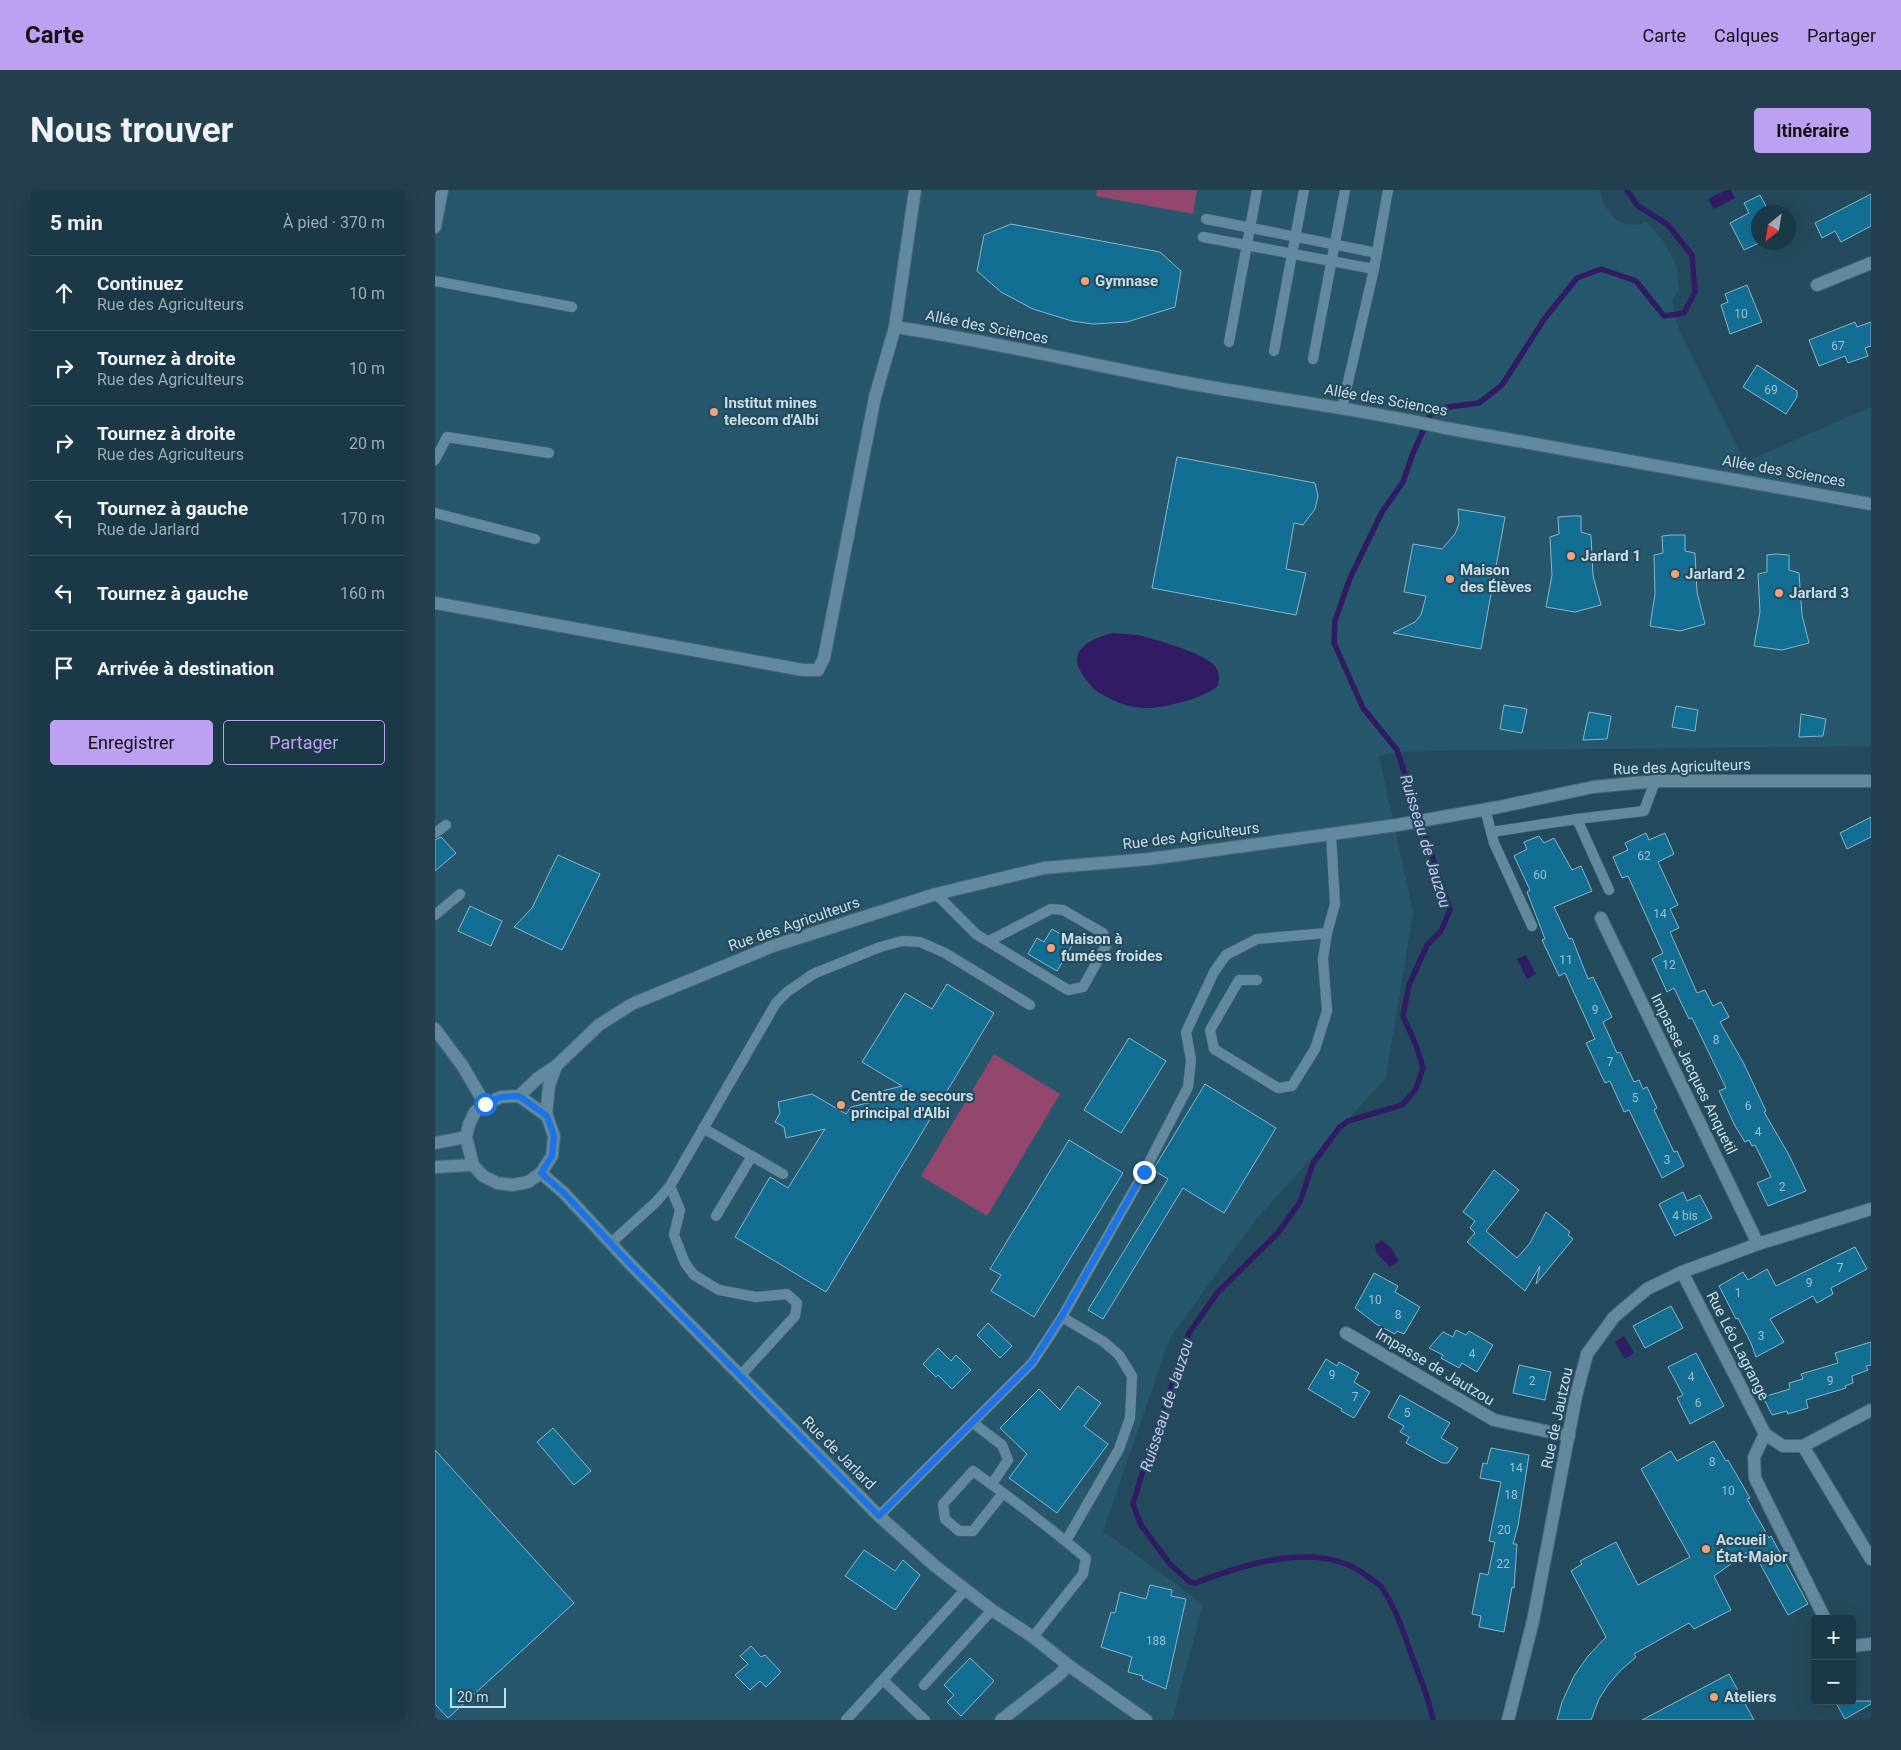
<!DOCTYPE html>
<html lang="fr">
<head>
<meta charset="utf-8">
<style>
  body { margin:0; font-family:Roboto,sans-serif; background:#243f4d; color:#f1f3f6 }
  .controls { position:absolute; right:15px; bottom:15px; display:grid; overflow:hidden; border-radius:5px; box-shadow:0 5px 20px #0002 }
  .controls button { width:45px; height:45px; display:grid; place-items:center; padding:0; border:0; border-bottom:1px solid #39525f; background:#1b3846; color:#f1f3f6; font:25px sans-serif }
  .compass { position:absolute; left:1316px; top:15px; width:45px; height:45px; border-radius:50%; background:#1b3846; box-shadow:0 5px 20px #0002; rotate:210deg }
  .scale { position:absolute; left:15px; bottom:12px; width:56px; box-sizing:border-box; padding-left:5px; border:2px solid #c9dde8; border-top:0; font-size:14px; line-height:18px; white-space:nowrap; color:#c9dde8; -webkit-text-stroke:4px #244b5d; paint-order:stroke }
  .stop { position:absolute; width:15px; height:15px; margin:-11px; border:4px solid #1a73e8; border-radius:50%; background:#fff }
  .stop.end { background:#1a73e8; border-color:#fff; box-shadow:0 1px 5px #0008 }
  .list { margin:0; padding:0; list-style:none }
  h2 { display:flex; justify-content:space-between; align-items:center; height:65px; margin:0; padding:0 20px; font-size:21px }
  h2 small { font-size:16px; font-weight:400; color:#a0acb3 }
  .list li { display:grid; grid-template-columns:32px 1fr auto; gap:15px; align-items:center; box-sizing:border-box; height:75px; padding:0 20px; border-top:1px solid #39525f }
  .list b { display:block; font-size:19px; white-space:nowrap }
  .list p { margin:0; font-size:16px; white-space:nowrap; color:#a0acb3 }
  .list em { font-size:16px; font-style:normal; color:#a0acb3 }
  .actions { display:flex; gap:10px; padding:15px 20px }
  .actions a { flex:1; padding:11px 0; border:1px solid #bca0f2; border-radius:5px; text-align:center; font-size:18px; color:#bca0f2 }
  .actions .main { background:#bca0f2; color:#111 }
  .icon { flex:none; width:28px; height:28px; fill:none; stroke:currentColor; stroke-width:2; stroke-linecap:round; stroke-linejoin:round }
  .map { position:relative; flex:none; width:1436px; height:1530px; overflow:hidden; border-radius:5px }
  header { display:flex; align-items:center; gap:30px; box-sizing:border-box; height:70px; padding:0 25px; background:#bca0f2; color:#111 }
  header strong { font-size:24px }
  nav { display:flex; gap:28px; margin-inline-start:auto; font-size:18px }
  .intro { display:flex; align-items:center; justify-content:space-between; box-sizing:border-box; height:120px; padding:0 30px }
  h1 { margin:0; font-size:35px }
  .button { padding:12px 22px; border-radius:5px; background:#bca0f2; color:#111; font-size:18px; font-weight:700 }
  main { display:flex; gap:30px; padding:0 30px }
  aside { flex:1; background:#1b3846; border-radius:5px; box-shadow:0 5px 20px #0002 }
  .map>svg:first-child { display:block }
  .built { fill:#27576d }
  .green { fill:#93476d }
  .water { fill:#311b64 }
  .lines { fill:none; stroke-linecap:round; stroke-linejoin:round }
  .stream { stroke:#311b64; stroke-width:5.5 }
  .building { fill:#126e92; stroke:#8cb5cb }
  .lane-casing { stroke:#456776; stroke-width:11 }
  .street-casing { stroke:#456776; stroke-width:14 }
  .secondary-casing { stroke:#456776; stroke-width:14 }
  .lane { stroke:#62899e; stroke-width:10 }
  .street { stroke:#62899e; stroke-width:12 }
  .secondary { stroke:#62899e; stroke-width:12 }
  .route { stroke:#1a73e8; stroke-width:6 }
  .poi-dot { fill:#efa377; stroke:#244b5d; stroke-width:2 }
  .labels { text-anchor:middle; stroke-width:4.5; stroke-linejoin:round; paint-order:stroke }
  .number-label { font-size:12px; fill:#9bc1d2 }
  .poi-label { font-size:15px; font-weight:bold; fill:#c9dde8; stroke:#244b5d; text-anchor:start }
  .street-label { font-size:15px; fill:#c9dde8; stroke:#244b5d }
  .water-label { font-size:16px; font-style:italic; fill:#c9c4ef; stroke:#244b5d }
</style>
</head>
<body>
<header>
<strong>Carte</strong>
<nav><a>Carte</a><a>Calques</a><a>Partager</a></nav>
</header>
<div class="intro"><h1>Nous trouver</h1><a class="button">Itinéraire</a></div>
<main>
<aside>
<h2>5 min<small>À pied · 370 m</small></h2>
<ul class="list">
<li><svg class="icon" aria-label="ahead" viewBox="0 0 24 24"><path d="M12 20V5M6 11l6-6 6 6"/></svg><div><b>Continuez</b><p>Rue des Agriculteurs</p></div><em>10 m</em></li>
<li><svg class="icon" aria-label="right" viewBox="0 0 24 24"><path d="M7 20v-9h11M14 6l5 5-5 5"/></svg><div><b>Tournez à droite</b><p>Rue des Agriculteurs</p></div><em>10 m</em></li>
<li><svg class="icon" aria-label="right" viewBox="0 0 24 24"><path d="M7 20v-9h11M14 6l5 5-5 5"/></svg><div><b>Tournez à droite</b><p>Rue des Agriculteurs</p></div><em>20 m</em></li>
<li><svg class="icon" aria-label="left" viewBox="0 0 24 24"><path d="M17 20v-9H6M10 6l-5 5 5 5"/></svg><div><b>Tournez à gauche</b><p>Rue de Jarlard</p></div><em>170 m</em></li>
<li><svg class="icon" aria-label="left" viewBox="0 0 24 24"><path d="M17 20v-9H6M10 6l-5 5 5 5"/></svg><div><b>Tournez à gauche</b></div><em>160 m</em></li>
<li><svg class="icon" aria-label="arrive" viewBox="0 0 24 24"><path d="M6 21V4h12l-3 4 3 4H6"/></svg><div><b>Arrivée à destination</b></div></li>
</ul>
<div class="actions"><a class="main">Enregistrer</a><a>Partager</a></div>
</aside>
<div class="map">
<svg width="1436" height="1530" viewBox="0 0 1436 1530">
  <rect width="100%" height="100%" fill="#244b5d"/>
  <polygon class="built" points="0,0 1164,0 1170,16 1179,28 1190,34 1203,35 1210,32 1214,34 1229,52 1241,75 1244,99 1237,111 1243,138 1310,272 1436,217 1436,556 970,561 944,566 978,722 951,888 821,1029 735,1148 668,1341 768,1414 737,1530 0,1530"/>
  <g class="green">
    <polygon points="662,0 762,0 758,24 661,6"/>
    <polygon points="559,864 625,904 552,1026 486,986"/>
  </g>
  <g class="water">
    <polygon points="1291,0 1296,0 1300,8 1279,19 1273,9"/>
    <path d="M679 443C686 444 695 444 702 445 718 448 770 464 779 475 785 481 785 490 782 497 774 503 761 508 751 511 732 516 714 521 695 516 685 514 671 507 663 502 656 497 642 480 642 471 642 453 665 446 679 443Z"/>
    <polygon points="1091,765 1101,784 1092,789 1082,769"/>
    <polygon points="947,1050 956,1058 964,1071 955,1077 941,1062 940,1055"/>
    <polygon points="1189,1146 1199,1163 1190,1169 1180,1152"/>
  </g>
  <g class="lines">
    <path class="stream" d="M998 1530C994 1507 983 1483 975 1461 968 1440 960 1417 947 1398 943 1393 937 1390 932 1386 886 1349 810 1374 760 1393L755 1392 735 1374 706 1335 698 1314 706 1287 754 1143 783 1102 843 1043 865 1012 878 973 904 938 913 931 967 915 981 899 988 878 981 855 968 826 974 795 992 755 1006 741 1015 720 962 560 928 518 899 453 900 431 915 388 947 322 968 292 978 263 998 219 1044 213 1067 195 1110 128 1142 88 1166 79 1201 91 1229 126 1249 123 1260 102 1257 65 1232 34 1203 16 1192 0"/>
  </g>
  <g class="building">
    <polygon points="1436,4 1436,36 1406,52 1400,41 1387,48 1380,33"/>
    <polygon points="1325,5 1333,20 1324,22 1324,53 1309,60 1295,33 1314,23 1309,13"/>
    <polygon points="576,34 725,62 746,81 740,117 692,132 658,134 637,131 598,119 566,102 542,81 549,45"/>
    <polygon points="1312,95 1327,132 1295,144 1286,115 1293,112 1290,104"/>
    <polygon points="1420,132 1422,137 1436,132 1436,156 1430,158 1433,166 1413,173 1410,166 1384,176 1374,150"/>
    <polygon points="1322,175 1362,201 1362,207 1351,224 1308,197"/>
    <polygon points="742,267 880,293 883,306 880,319 868,335 859,333 851,379 871,383 861,425 717,398"/>
    <polygon points="1023,319 1070,327 1046,459 958,443 980,432 986,425 991,406 969,402 978,354 1007,359 1020,344 1024,334"/>
    <polygon points="1136,326 1146,326 1146,342 1156,345 1158,386 1166,415 1140,422 1111,417 1117,385 1115,347 1124,344 1123,327"/>
    <polygon points="1237,345 1250,345 1250,361 1260,363 1262,402 1270,434 1245,441 1215,436 1220,404 1219,365 1228,363 1227,346"/>
    <polygon points="1341,364 1354,365 1354,380 1364,383 1367,425 1374,453 1347,460 1319,456 1325,422 1323,384 1332,382 1332,365"/>
    <polygon points="1069,515 1092,519 1087,543 1065,539"/>
    <polygon points="1241,516 1263,520 1260,541 1237,537"/>
    <polygon points="1154,522 1176,526 1172,549 1148,550"/>
    <polygon points="1366,524 1391,529 1388,546 1364,547"/>
    <polygon points="1436,627 1436,647 1412,659 1405,643"/>
    <polygon points="1211,643 1214,650 1230,643 1239,664 1223,672 1243,715 1235,719 1244,738 1235,742 1262,803 1270,800 1278,816 1286,812 1294,827 1285,832 1309,874 1331,921 1329,922 1354,965 1371,1001 1333,1016 1322,993 1336,987 1320,955 1317,956 1314,950 1310,952 1300,936 1284,901 1291,898 1257,828 1254,829 1239,798 1232,802 1217,769 1228,763 1193,686 1187,688 1178,667 1193,660 1190,653"/>
    <polygon points="1104,646 1109,653 1119,648 1137,680 1146,676 1157,701 1119,717 1134,749 1137,748 1153,789 1158,787 1177,827 1168,832 1182,863 1185,862 1199,892 1204,890 1208,899 1212,897 1222,918 1219,920 1239,962 1242,961 1249,976 1227,988 1194,920 1189,922 1175,891 1170,893 1151,853 1160,849 1130,783 1124,786 1107,750 1110,749 1092,702 1095,700 1079,666 1092,659 1089,652"/>
    <polygon points="6,647 21,663 0,681 0,650"/>
    <polygon points="123,665 165,684 127,760 79,737 97,718"/>
    <polygon points="35,716 67,731 56,756 23,741"/>
    <polygon points="617,739 639,752 622,781 593,764 602,748 609,752"/>
    <polygon points="512,794 559,823 391,1102 300,1047 335,987 353,998 390,939 351,948 349,937 340,932 345,923 343,912 377,904 411,924 416,917 445,910 443,902 467,896 427,872 470,803 497,819"/>
    <polygon points="694,848 731,871 686,943 649,920"/>
    <polygon points="770,894 841,938 789,1023 748,998 668,1129 653,1120 733,989 718,980"/>
    <polygon points="634,950 688,983 599,1127 556,1101 566,1085 555,1079"/>
    <polygon points="1059,980 1084,1000 1051,1041 1082,1068 1095,1053 1111,1022 1135,1042 1133,1045 1138,1049 1101,1094 1105,1076 1090,1101 1032,1052 1040,1043 1035,1038 1040,1031 1028,1022"/>
    <polygon points="1248,1002 1252,1011 1265,1005 1277,1028 1240,1046 1224,1014"/>
    <polygon points="1420,1057 1432,1079 1396,1098 1398,1104 1382,1113 1378,1106 1335,1129 1349,1152 1321,1167 1316,1153 1303,1128 1301,1129 1284,1096 1308,1082 1313,1090 1332,1079 1341,1096"/>
    <polygon points="939,1083 963,1096 960,1102 985,1117 969,1144 962,1141 960,1144 941,1134 920,1118"/>
    <polygon points="1236,1116 1248,1138 1210,1158 1198,1136"/>
    <polygon points="553,1133 577,1156 565,1168 542,1145"/>
    <polygon points="1021,1140 1031,1145 1034,1141 1058,1155 1042,1182 1027,1173 1024,1178 1006,1168 1008,1165 994,1158 1008,1142 1018,1147"/>
    <polygon points="1436,1152 1436,1175 1431,1176 1433,1180 1417,1186 1418,1193 1410,1196 1411,1198 1371,1210 1373,1218 1353,1224 1352,1221 1337,1225 1328,1207 1355,1199 1354,1193 1368,1189 1366,1184 1403,1173 1400,1163"/>
    <polygon points="503,1158 516,1171 521,1165 536,1180 517,1199 503,1185 501,1187 488,1174"/>
    <polygon points="1261,1163 1289,1216 1255,1234 1242,1208 1248,1205 1233,1177"/>
    <polygon points="891,1169 902,1176 904,1172 924,1183 919,1192 935,1202 919,1228 906,1221 907,1219 873,1199"/>
    <polygon points="1084,1175 1116,1182 1110,1210 1078,1203"/>
    <polygon points="643,1196 666,1213 649,1236 673,1254 622,1323 574,1288 592,1264 565,1238 604,1199 625,1220"/>
    <polygon points="965,1205 1015,1233 1006,1248 1023,1258 1013,1273 1007,1273 971,1253 974,1247 965,1242 969,1236 953,1227"/>
    <polygon points="118,1238 156,1281 139,1295 102,1252"/>
    <polygon points="1279,1251 1291,1271 1293,1270 1315,1308 1312,1309 1334,1348 1336,1346 1373,1414 1353,1425 1317,1359 1279,1386 1296,1420 1259,1439 1254,1433 1199,1464 1201,1467 1185,1481 1173,1495 1164,1509 1156,1530 1122,1530 1127,1512 1139,1486 1153,1466 1171,1447 1136,1381 1147,1374 1145,1371 1181,1352 1203,1395 1255,1367 1206,1279 1236,1261 1242,1271"/>
    <polygon points="1056,1258 1094,1265 1083,1336 1078,1354 1082,1354 1079,1398 1077,1397 1069,1442 1044,1437 1046,1426 1037,1424 1045,1383 1053,1385 1060,1352 1054,1351 1066,1292 1045,1288 1048,1273 1052,1274"/>
    <polygon points="0,1260 139,1413 13,1528 0,1514"/>
    <polygon points="429,1360 460,1381 468,1370 485,1385 460,1420 410,1386"/>
    <polygon points="715,1395 737,1400 736,1406 751,1409 731,1499 707,1489 708,1486 693,1482 697,1467 666,1457 676,1422 680,1423 685,1402 711,1409"/>
    <polygon points="316,1456 326,1467 330,1465 346,1482 331,1497 325,1491 315,1500 300,1485 313,1474 305,1466"/>
    <polygon points="535,1468 559,1491 526,1526 512,1512 519,1505 509,1495"/>
    <polygon points="1294,1484 1319,1530 1207,1530"/>
    <polygon points="1400,1511 1436,1511 1436,1514 1410,1529"/>
  </g>
  <g class="lines">
    <defs>
      <g id="lane">
        <polyline points="771,29 942,63"/>
        <polyline points="768,47 939,79"/>
        <polyline points="0,91 137,117"/>
        <polyline points="794,152 822,0"/>
        <polyline points="839,161 869,0"/>
        <polyline points="878,169 910,0"/>
        <polyline points="907,218 939,79 953,0"/>
        <polyline points="0,270 12,247 114,263"/>
        <polyline points="0,323 100,349"/>
        <polyline points="1050,619 1059,653 1097,736"/>
        <polyline points="1142,629 1209,621 1220,591"/>
        <polyline points="1056,642 1142,629 1174,700"/>
        <polyline points="0,643 11,635"/>
        <polyline points="501,704 541,744 633,800 648,797 672,754 668,743 628,720 616,719 554,751"/>
        <polyline points="0,725 25,704"/>
        <polyline points="822,790 804,790 775,840 779,859 843,898 857,896 880,859 892,821 888,769 892,743 900,714 896,644"/>
        <polyline points="268,938 348,984"/>
        <polyline points="235,996 245,1020 239,1045 250,1073 259,1085 284,1100 321,1107 352,1104 362,1113 360,1126 305,1186"/>
        <polyline points="281,1026 317,966"/>
        <polyline points="176,1053 221,1012 235,996 341,813 352,802 378,784 445,757 467,751 485,752 510,763 595,815"/>
        <polyline points="627,1127 669,1152 684,1165 697,1186 695,1228 684,1259 631,1351"/>
        <polyline points="538,1233 567,1255 573,1270 557,1294"/>
        <path d="M568 1303 538 1341H524L510 1329 508 1314 538 1281C577 1309 614 1337 651 1368L648 1384 598 1447"/>
        <polyline points="444,1326 597,1173 627,1127 709,982 753,897 756,870 751,842 779,782 791,765 822,749 892,743"/>
        <polyline points="448,1490 490,1530"/>
        <polyline points="489,1495 557,1420"/>
        <polyline points="411,1530 531,1399"/>
      </g>
      <g id="street">
        <polyline points="0,37 7,0"/>
        <polyline points="1382,95 1436,73"/>
        <path d="M460 137C554 151 648 173 742 191 831 208 921 218 1010 238L1436 314"/>
        <polyline points="0,413 368,480 383,480 389,468 440,207 460,137 480,0"/>
        <polyline points="1166,728 1323,1054"/>
        <polyline points="0,839 27,875 50,914"/>
        <polyline points="106,983 129,1003 195,1074 444,1326 500,1376 557,1420 598,1447 633,1475 711,1530"/>
        <polyline points="1247,1082 1330,1244 1348,1256 1368,1256 1436,1369"/>
        <polyline points="911,1143 1059,1230 1134,1246"/>
        <polyline points="1330,1244 1319,1267 1320,1288 1390,1429"/>
        <polyline points="1368,1256 1436,1220"/>
        <polyline points="1417,1456 1436,1454"/>
        <polyline points="566,1530 624,1485 633,1475"/>
        <polyline points="1073,1530 1098,1431 1141,1206 1152,1164 1179,1127 1212,1099 1247,1082 1323,1054 1436,1019"/>
      </g>
      <g id="secondary">
        <polyline points="84,906 112,926 119,946 117,966 106,983 93,992 78,995 62,993 48,986 38,975 31,947 34,934 40,922 50,914 66,907 84,906 103,888 121,876 164,835 197,814 338,756 501,704 609,678 714,669 962,635 1064,617 1158,597 1220,591 1436,591"/>
        <polyline points="111,925 114,896 121,876"/>
        <polyline points="0,953 31,947"/>
        <polyline points="0,977 38,975"/>
      </g>
    </defs>
    <use href="#lane" class="lane-casing"/>
    <use href="#street" class="street-casing"/>
    <use href="#secondary" class="secondary-casing"/>
    <use href="#lane" class="lane"/>
    <use href="#street" class="street"/>
    <use href="#secondary" class="secondary"/>
  </g>
  <g class="lines">
    <polyline class="route" points="50,914 66,907 84,906 112,926 119,946 117,966 106,983 129,1003 195,1074 444,1326 597,1173 627,1126 709,982"/>
  </g>
  <g class="poi-dot">
    <circle cx="650" cy="91" r="5"/>
    <circle cx="279" cy="222" r="5"/>
    <circle cx="1136" cy="366" r="5"/>
    <circle cx="1240" cy="384" r="5"/>
    <circle cx="1015" cy="389" r="5"/>
    <circle cx="1344" cy="403" r="5"/>
    <circle cx="616" cy="758" r="5"/>
    <circle cx="406" cy="915" r="5"/>
    <circle cx="1271" cy="1359" r="5"/>
    <circle cx="1279" cy="1507" r="5"/>
  </g>
  <g class="labels">
    <g class="number-label">
      <text x="1306" y="128">10</text>
      <text x="1403" y="160">67</text>
      <text x="1336" y="204">69</text>
      <text x="1209" y="670">62</text>
      <text x="1105" y="689">60</text>
      <text x="1225" y="728">14</text>
      <text x="1131" y="774">11</text>
      <text x="1234" y="779">12</text>
      <text x="1160" y="824">9</text>
      <text x="1281" y="854">8</text>
      <text x="1175" y="876">7</text>
      <text x="1200" y="912">5</text>
      <text x="1313" y="920">6</text>
      <text x="1323" y="946">4</text>
      <text x="1232" y="974">3</text>
      <text x="1347" y="1001">2</text>
      <text x="1250" y="1030">4 bis</text>
      <text x="1405" y="1082">7</text>
      <text x="1374" y="1097">9</text>
      <text x="1303" y="1107">1</text>
      <text x="940" y="1114">10</text>
      <text x="963" y="1129">8</text>
      <text x="1326" y="1150">3</text>
      <text x="1037" y="1168">4</text>
      <text x="897" y="1189">9</text>
      <text x="1256" y="1191">4</text>
      <text x="1097" y="1195">2</text>
      <text x="1395" y="1195">9</text>
      <text x="920" y="1211">7</text>
      <text x="1263" y="1217">6</text>
      <text x="972" y="1227">5</text>
      <text x="1277" y="1276">8</text>
      <text x="1081" y="1282">14</text>
      <text x="1293" y="1305">10</text>
      <text x="1076" y="1309">18</text>
      <text x="1069" y="1344">20</text>
      <text x="1068" y="1378">22</text>
      <text x="721" y="1455">188</text>
    </g>
    <g class="poi-label">
      <text x="660" y="96">Gymnase</text>
      <text x="289" y="218">Institut mines<tspan x="289" dy="17">telecom d'Albi</tspan></text>
      <text x="1146" y="371">Jarlard 1</text>
      <text x="1025" y="385">Maison<tspan x="1025" dy="17">des Élèves</tspan></text>
      <text x="1250" y="389">Jarlard 2</text>
      <text x="1354" y="408">Jarlard 3</text>
      <text x="626" y="754">Maison à<tspan x="626" dy="17">fumées froides</tspan></text>
      <text x="416" y="911">Centre de secours<tspan x="416" dy="17">principal d'Albi</tspan></text>
      <text x="1281" y="1355">Accueil<tspan x="1281" dy="17">État-Major</tspan></text>
      <text x="1289" y="1512">Ateliers</text>
    </g>
    <g class="street-label">
      <text transform="translate(552 137) rotate(11)" y="5">Allée des Sciences</text>
      <text transform="translate(951 210) rotate(10)" y="5">Allée des Sciences</text>
      <text transform="translate(1349 281) rotate(10)" y="5">Allée des Sciences</text>
      <text transform="translate(1247 577) rotate(-2)" y="5">Rue des Agriculteurs</text>
      <text transform="translate(756 646) rotate(-7)" y="5">Rue des Agriculteurs</text>
      <text transform="translate(359 734) rotate(-19)" y="5">Rue des Agriculteurs</text>
      <text transform="translate(1259 884) rotate(64)" y="5">Impasse Jacques Anquetil</text>
      <text transform="translate(1303 1156) rotate(63)" y="5">Rue Léo Lagrange</text>
      <text transform="translate(1000 1177) rotate(31)" y="5">Impasse de Jautzou</text>
      <text transform="translate(1122 1228) rotate(-78)" y="5">Rue de Jautzou</text>
      <text transform="translate(404 1263) rotate(45)" y="5">Rue de Jarlard</text>
    </g>
    <g class="water-label">
      <text transform="translate(991 651) rotate(73)" y="6">Ruisseau de Jauzou</text>
      <text transform="translate(731 1215) rotate(-72)" y="6">Ruisseau de Jauzou</text>
    </g>
  </g>
</svg>
<div class="controls">
<button>+</button>
<button>−</button>
</div>
<svg class="compass" viewBox="-18 -18 36 36"><path d="M0-13l5 13h-10z" fill="#e53935"/><path d="M0 13l5-13h-10z" fill="#a0acb3"/></svg>
<div class="scale">20 m</div>
<div class="stop" style="left:50px;top:914px"></div>
<div class="stop end" style="left:709px;top:982px"></div>
</div>
</main>
</body>
</html>
